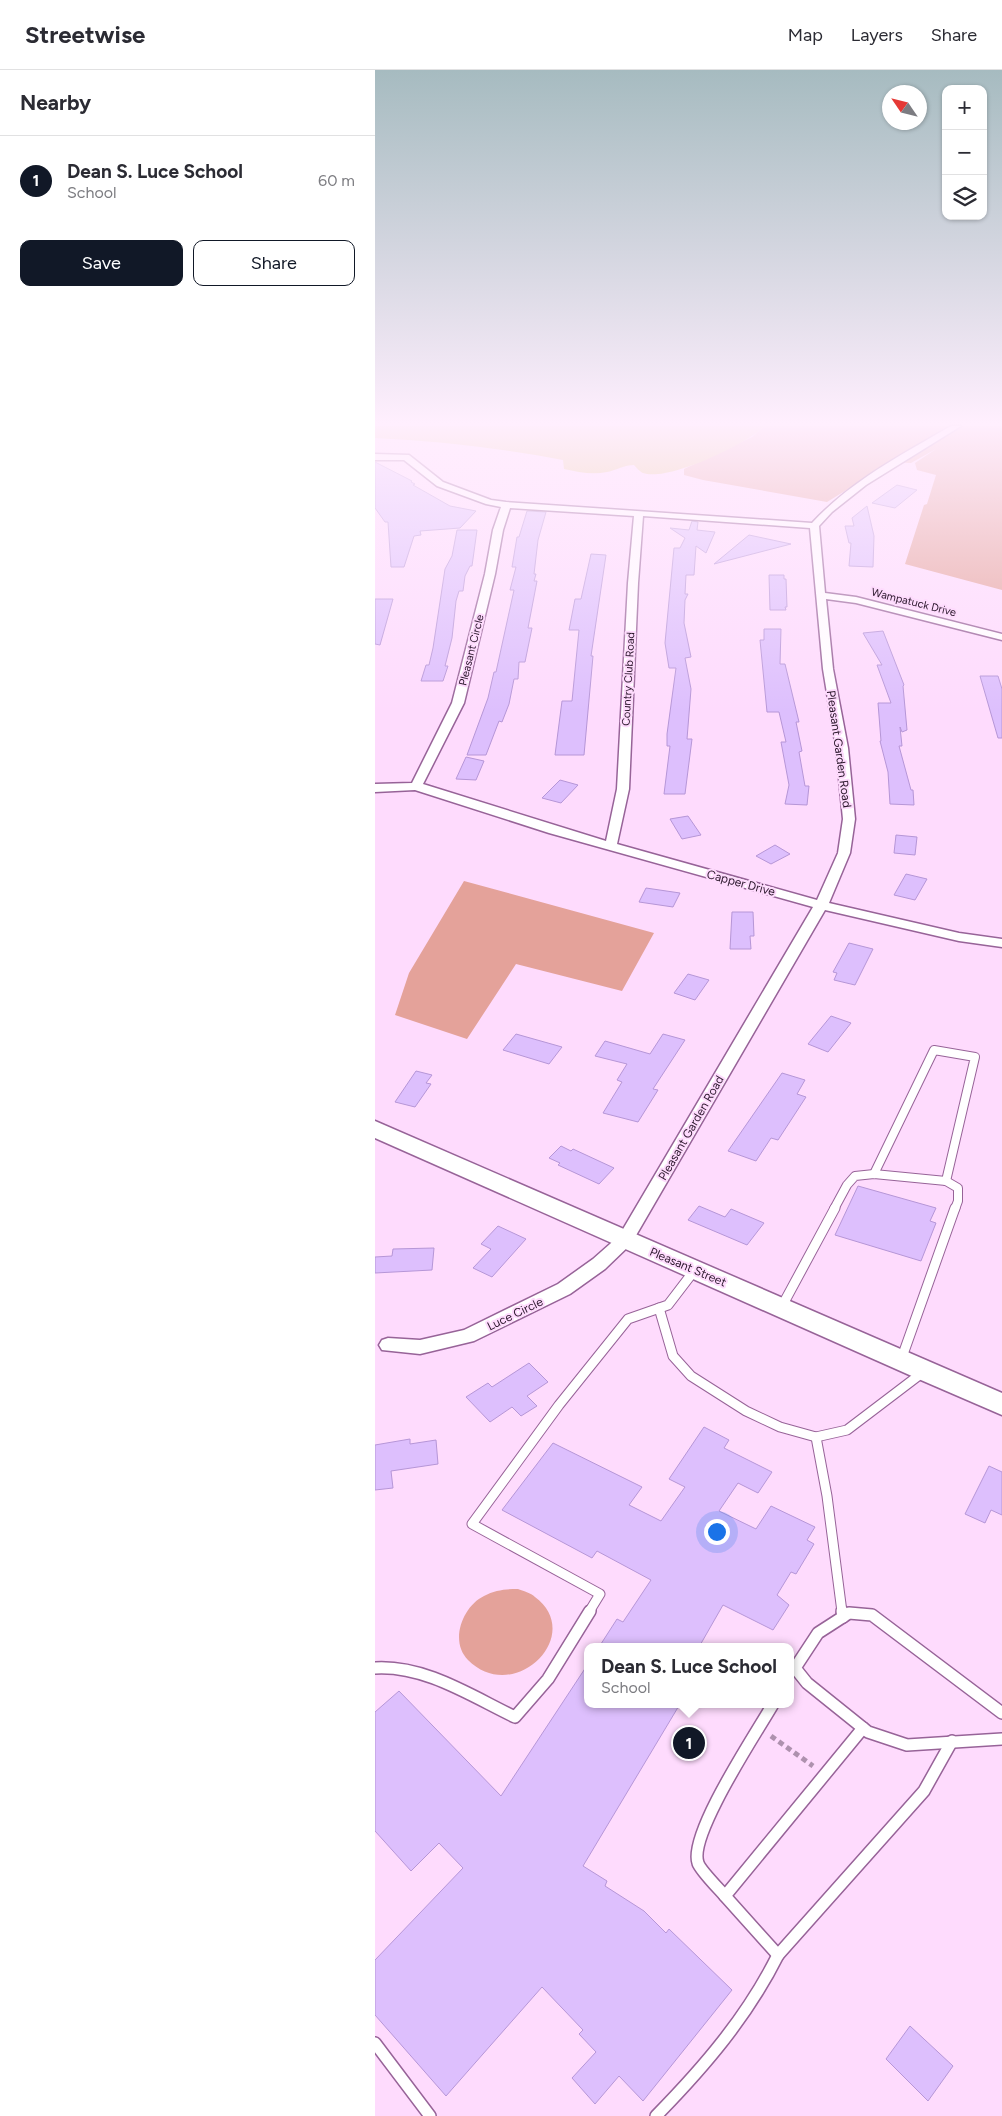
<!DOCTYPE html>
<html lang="en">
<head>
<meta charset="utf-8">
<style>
  body { margin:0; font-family:Figtree,sans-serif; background:#f7f7f7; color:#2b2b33 }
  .controls { position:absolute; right:15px; top:15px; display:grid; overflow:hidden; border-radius:10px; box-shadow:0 1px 4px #0004 }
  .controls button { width:45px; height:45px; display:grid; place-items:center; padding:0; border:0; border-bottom:1px solid #e1e1e2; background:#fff; color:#2b2b33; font:25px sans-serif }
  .compass { position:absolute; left:507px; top:15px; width:45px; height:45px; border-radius:50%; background:#fff; box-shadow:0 1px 4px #0004; rotate:305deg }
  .you { position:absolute; left:341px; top:1461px; width:18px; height:18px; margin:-12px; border:4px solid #fff; border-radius:50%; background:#1a73e8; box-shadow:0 0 0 8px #1a73e833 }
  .badge { display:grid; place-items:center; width:32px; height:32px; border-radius:50%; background:#111827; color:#fff; font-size:16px; font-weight:700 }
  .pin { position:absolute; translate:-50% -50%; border:2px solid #fff; box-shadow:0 1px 5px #0006 }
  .popup { position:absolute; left:209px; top:1573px; width:210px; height:65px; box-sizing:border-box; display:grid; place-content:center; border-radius:10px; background:#fff; filter:drop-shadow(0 1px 4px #0005); font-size:16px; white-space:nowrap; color:#7c7c81 }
  .popup b { font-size:19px; color:#2b2b33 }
  .popup::after { content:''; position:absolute; left:50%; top:100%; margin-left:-10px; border:10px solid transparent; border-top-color:#fff }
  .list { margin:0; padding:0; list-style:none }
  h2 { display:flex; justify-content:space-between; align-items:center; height:65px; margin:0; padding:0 20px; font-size:21px }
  h2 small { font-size:16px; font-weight:400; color:#7c7c81 }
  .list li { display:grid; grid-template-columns:32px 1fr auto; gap:15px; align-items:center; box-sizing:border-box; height:90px; padding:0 20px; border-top:1px solid #e1e1e2 }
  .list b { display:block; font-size:19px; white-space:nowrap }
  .list p { margin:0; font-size:16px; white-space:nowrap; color:#7c7c81 }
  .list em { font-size:16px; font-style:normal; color:#7c7c81 }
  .actions { display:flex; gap:10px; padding:15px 20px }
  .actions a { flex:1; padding:11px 0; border:1px solid #111827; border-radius:10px; text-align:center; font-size:18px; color:#111827 }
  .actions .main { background:#111827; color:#fff }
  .icon { flex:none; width:28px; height:28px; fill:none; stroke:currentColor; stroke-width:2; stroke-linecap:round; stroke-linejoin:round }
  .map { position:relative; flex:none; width:627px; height:2046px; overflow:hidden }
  header { display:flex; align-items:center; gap:30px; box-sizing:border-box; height:70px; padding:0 25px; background:#fff; border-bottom:1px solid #e1e1e2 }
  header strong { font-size:24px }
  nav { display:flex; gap:28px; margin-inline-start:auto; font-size:18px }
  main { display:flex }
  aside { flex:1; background:#fff }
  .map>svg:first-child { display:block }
  .green { fill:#e4a29a }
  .water { fill:#e3c683 }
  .building { fill:#ddbffd; stroke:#b696d7 }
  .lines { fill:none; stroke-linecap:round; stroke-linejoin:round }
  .lane-far2-casing { stroke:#976398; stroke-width:10 }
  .lane-far1-casing { stroke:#976398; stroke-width:11 }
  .lane-casing { stroke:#976398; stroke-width:14 }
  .street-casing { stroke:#976398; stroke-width:3 }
  .secondary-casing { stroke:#976398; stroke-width:3 }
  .path { stroke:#ae91ae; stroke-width:5; stroke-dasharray:5.5 4; stroke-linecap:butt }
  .lane-far2 { stroke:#fff; stroke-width:8 }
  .lane-far1 { stroke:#fff; stroke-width:9 }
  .lane { stroke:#fff; stroke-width:11 }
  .street { fill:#fff; fill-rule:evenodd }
  .secondary { fill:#fff; fill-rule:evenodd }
  .labels { text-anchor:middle; stroke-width:4; stroke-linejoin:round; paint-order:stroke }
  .far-street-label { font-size:11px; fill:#2b172c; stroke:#fedbfd }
  .street-label { font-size:12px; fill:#2b172c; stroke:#fedbfd }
</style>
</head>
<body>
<header>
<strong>Streetwise</strong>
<nav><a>Map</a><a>Layers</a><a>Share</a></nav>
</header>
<main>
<aside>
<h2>Nearby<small></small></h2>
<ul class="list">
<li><span class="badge">1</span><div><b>Dean S. Luce School</b><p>School</p></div><em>60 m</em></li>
</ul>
<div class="actions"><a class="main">Save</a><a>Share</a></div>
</aside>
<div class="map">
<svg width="627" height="2046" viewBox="0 0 627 2046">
  <rect width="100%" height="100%" fill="#fedbfd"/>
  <g class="green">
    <polygon points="390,356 627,356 627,520 530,494 549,435 552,434 561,405 542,400 540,393 561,379 536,393 517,392 452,432 328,410 309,405 309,399 377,367"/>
    <polygon points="89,811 279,863 247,921 141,894 92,969 20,945 34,903"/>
    <path d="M143 1519C148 1521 156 1523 160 1527 211 1565 139 1636 93 1590 74 1571 88 1536 109 1526 120 1520 131 1519 143 1519Z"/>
  </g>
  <path class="water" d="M0 356H390C371 374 293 412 268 403 265 402 261 397 259 395 249 395 242 400 232 402 217 405 203 402 189 399L188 390C125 378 63 371 0 368Z"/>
  <g class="building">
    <polygon points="0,392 37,411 36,412 40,414 38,415 75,436 101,441 85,458 45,461 46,465 39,466 29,497 16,497 13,452 10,452 0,438"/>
    <polygon points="522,415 542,420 520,438 497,433"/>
    <polygon points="492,436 499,466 498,497 474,496 476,473 474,473 470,456 479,456 477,448"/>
    <polygon points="152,441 171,442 163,470 159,504 161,504 159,511 162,511 153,558 157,558 150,592 144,592 143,609 139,609 134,634 127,652 124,651 111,685 92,685 113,628 119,602 121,602 139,520 135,520 141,497 137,497 142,467 144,467"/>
    <polygon points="317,451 323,452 322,460 340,462 331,483 321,476 319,505 311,505 310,524 313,524 310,530 309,553 316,587 310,588 316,619 312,669 317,669 310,724 289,724 295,676 292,676 292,664 301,598 294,598 290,573 299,478 305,478 310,468 295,458 314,460"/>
    <polygon points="82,460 102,460 97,496 95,496 90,506 88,521 84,521 81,531 77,568 70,596 73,596 68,611 46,611 51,595 54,595 58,578 70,499 77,486"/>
    <polygon points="374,465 416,474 339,494"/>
    <polygon points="216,484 231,485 216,586 218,586 209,685 180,685 187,631 197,631 204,560 194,560 200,529 206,529"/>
    <polygon points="394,505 409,505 409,509 411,509 412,537 410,537 411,540 395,540"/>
    <polygon points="0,529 18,529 5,575 0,574"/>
    <polygon points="389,559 406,559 405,594 410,594 424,652 421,652 427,681 424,682 430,716 434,716 432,735 410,734 414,715 406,672 411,672 404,642 392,642 385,570 389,570"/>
    <polygon points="508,561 529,615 528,616 532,660 527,662 525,657 527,676 524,676 536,720 538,720 539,735 515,734 513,702 505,671 506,671 503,633 516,633 502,595 507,595 488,563"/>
    <polygon points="605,606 623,606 627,619 627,668 623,668"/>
    <polygon points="91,687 109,691 101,710 81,709"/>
    <polygon points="185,710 203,715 186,733 167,728"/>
    <polygon points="313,746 326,765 307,769 295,749"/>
    <polygon points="521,765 542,767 540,785 519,783"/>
    <polygon points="400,775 415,784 396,794 381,786"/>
    <polygon points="531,804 552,809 540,830 519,825"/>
    <polygon points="271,818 305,823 298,837 264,832"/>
    <polygon points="357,842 378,842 379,866 375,866 376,879 355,879"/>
    <polygon points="474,873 498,879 480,915 459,910 462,903 458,902"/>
    <polygon points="313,904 334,910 320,930 299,923"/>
    <polygon points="456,946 476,953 453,982 433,974"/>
    <polygon points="141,964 187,977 174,994 128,980"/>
    <polygon points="288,964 310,970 278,1019 283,1020 263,1052 228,1043 247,1012 242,1010 252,994 220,986 230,971 275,984"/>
    <polygon points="41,1001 57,1005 51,1013 56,1014 40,1037 20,1032"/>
    <polygon points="407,1003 430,1010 422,1024 431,1027 403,1070 396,1068 381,1091 353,1081"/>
    <polygon points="186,1076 196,1081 198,1079 239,1098 224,1114 183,1095 185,1093 174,1088"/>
    <polygon points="483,1116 561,1138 555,1151 561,1153 546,1191 460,1165"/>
    <polygon points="324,1136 350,1147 356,1139 389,1153 372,1175 313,1150"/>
    <polygon points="123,1156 151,1169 117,1207 98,1198 116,1179 106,1174"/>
    <polygon points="59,1178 57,1200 0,1203 0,1187 17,1186 18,1179"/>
    <polygon points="154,1293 173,1312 152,1326 162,1336 146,1346 137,1337 115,1352 91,1327 113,1313 117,1317"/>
    <polygon points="329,1357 354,1370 349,1378 397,1402 383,1423 363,1413 344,1441 381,1459 396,1436 440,1457 432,1470 439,1474 421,1504 416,1502 402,1525 414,1535 398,1560 348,1535 324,1577 224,1577 242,1549 248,1552 276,1510 222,1481 217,1488 127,1440 178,1373 267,1417 254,1435 286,1451 310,1417 294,1409"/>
    <polygon points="35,1369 35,1374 61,1370 63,1394 16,1401 18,1418 0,1420 0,1375"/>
    <polygon points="614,1396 627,1402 627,1445 616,1440 610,1453 590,1444"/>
    <polygon points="213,1594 213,1634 305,1634 208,1796 232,1811 230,1816 269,1841 291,1863 294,1859 357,1920 268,2031 244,2006 220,2034 197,2008 221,1982 204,1964 208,1960 167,1917 71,2026 0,1945 0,1890 88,1798 64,1773 36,1801 0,1761 0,1642 24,1621 126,1726"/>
    <polygon points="535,1956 578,1996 553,2031 511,1989"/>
  </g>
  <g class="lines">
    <defs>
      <g id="lane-far2">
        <polyline points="499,1104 559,980 600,987 571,1111"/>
        <polyline points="459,1139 472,1115 480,1106 499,1104 571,1111 583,1118 583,1131 580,1139"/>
      </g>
      <g id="lane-far1">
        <polyline points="284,1238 298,1286 316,1306 371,1341 405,1357 441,1367 472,1360 547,1303"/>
        <polyline points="406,1238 460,1138"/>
        <polyline points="526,1290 580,1138"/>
        <polyline points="441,1367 452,1426 467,1542"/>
        <polyline points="214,1542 225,1524 97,1454 184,1335 253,1249 293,1235 319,1201"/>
      </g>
      <g id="lane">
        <polyline points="467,1541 468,1547"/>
        <path d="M0 1598C50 1595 96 1626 140 1647L173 1609 215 1541"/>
        <polyline points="627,1643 497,1545 474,1543 443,1563 420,1598 432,1613 493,1662 532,1675 627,1669"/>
        <polyline points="488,1658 350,1826 403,1885 549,1721 577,1671"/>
        <path d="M350 1826C344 1819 325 1800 323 1793 313 1765 382 1662 398 1634"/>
        <polyline points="0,1973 55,2046"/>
        <path d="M281 2046C329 1997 372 1947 403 1885"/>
      </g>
      <path id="street" d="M576 356H586L491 415 457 442 444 456 450 523 481 527 627 564V570L481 533 451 529 458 599 473 678 480 749 475 783 454 833 584 863 627 869V877L584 871 450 840 256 1174 230 1199 195 1224 99 1271 45 1284 7 1280 4 1275 7 1270 13 1268 45 1270 89 1260 183 1214 218 1189 244 1166 438 837 174 763 40 720 0 722V714L37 713 77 633 110 504 118 460 126 437 111 434 62 416 29 390H0V384L34 385 68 412 116 430 131 432 437 453C476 411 526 385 576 356ZM135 438 259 446 253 513 242 719 231 771 48 714 89 633 120 504 128 460ZM268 446 435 458 448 599 461 678 468 749 463 783 442 830 242 774 254 719 263 513Z"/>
      <polygon id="secondary" points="0,1051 627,1323 627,1345 539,1307 0,1068"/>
    </defs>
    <use href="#lane-far2" class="lane-far2-casing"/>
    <use href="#lane-far1" class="lane-far1-casing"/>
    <use href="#lane" class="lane-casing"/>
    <use href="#street" class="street-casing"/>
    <use href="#secondary" class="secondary-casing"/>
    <polyline class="path" points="396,1666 438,1696"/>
    <use href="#lane-far2" class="lane-far2"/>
    <use href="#lane-far1" class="lane-far1"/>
    <use href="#lane" class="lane"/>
    <use href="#street" class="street"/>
    <use href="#secondary" class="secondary"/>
  </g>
  <linearGradient id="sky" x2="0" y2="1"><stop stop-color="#a6bbc0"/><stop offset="0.55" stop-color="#ffeffe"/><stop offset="1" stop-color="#ffeffe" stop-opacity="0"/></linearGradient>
  <rect width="627" height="642" fill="url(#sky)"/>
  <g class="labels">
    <g class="far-street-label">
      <text transform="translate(539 532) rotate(14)" y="4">Wampatuck Drive</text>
      <text transform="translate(96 580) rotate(-76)" y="4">Pleasant Circle</text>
      <text transform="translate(253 609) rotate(-87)" y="4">Country Club Road</text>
    </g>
    <g class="street-label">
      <text transform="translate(464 679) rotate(82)" y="4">Pleasant Garden Road</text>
      <text transform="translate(366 813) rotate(15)" y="4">Capper Drive</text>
      <text transform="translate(316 1058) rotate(-60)" y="4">Pleasant Garden Road</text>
      <text transform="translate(313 1197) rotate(23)" y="4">Pleasant Street</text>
      <text transform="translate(140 1244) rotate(-26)" y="4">Luce Circle</text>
    </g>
  </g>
</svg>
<div class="controls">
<button>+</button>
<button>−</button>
<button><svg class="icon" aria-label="layers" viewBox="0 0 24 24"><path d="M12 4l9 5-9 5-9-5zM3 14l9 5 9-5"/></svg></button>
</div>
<svg class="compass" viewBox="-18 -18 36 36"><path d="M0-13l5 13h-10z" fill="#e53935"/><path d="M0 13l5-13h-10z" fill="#7c7c81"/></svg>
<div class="you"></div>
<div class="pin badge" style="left:314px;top:1673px">1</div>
<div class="popup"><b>Dean S. Luce School</b>School</div>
</div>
</main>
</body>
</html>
